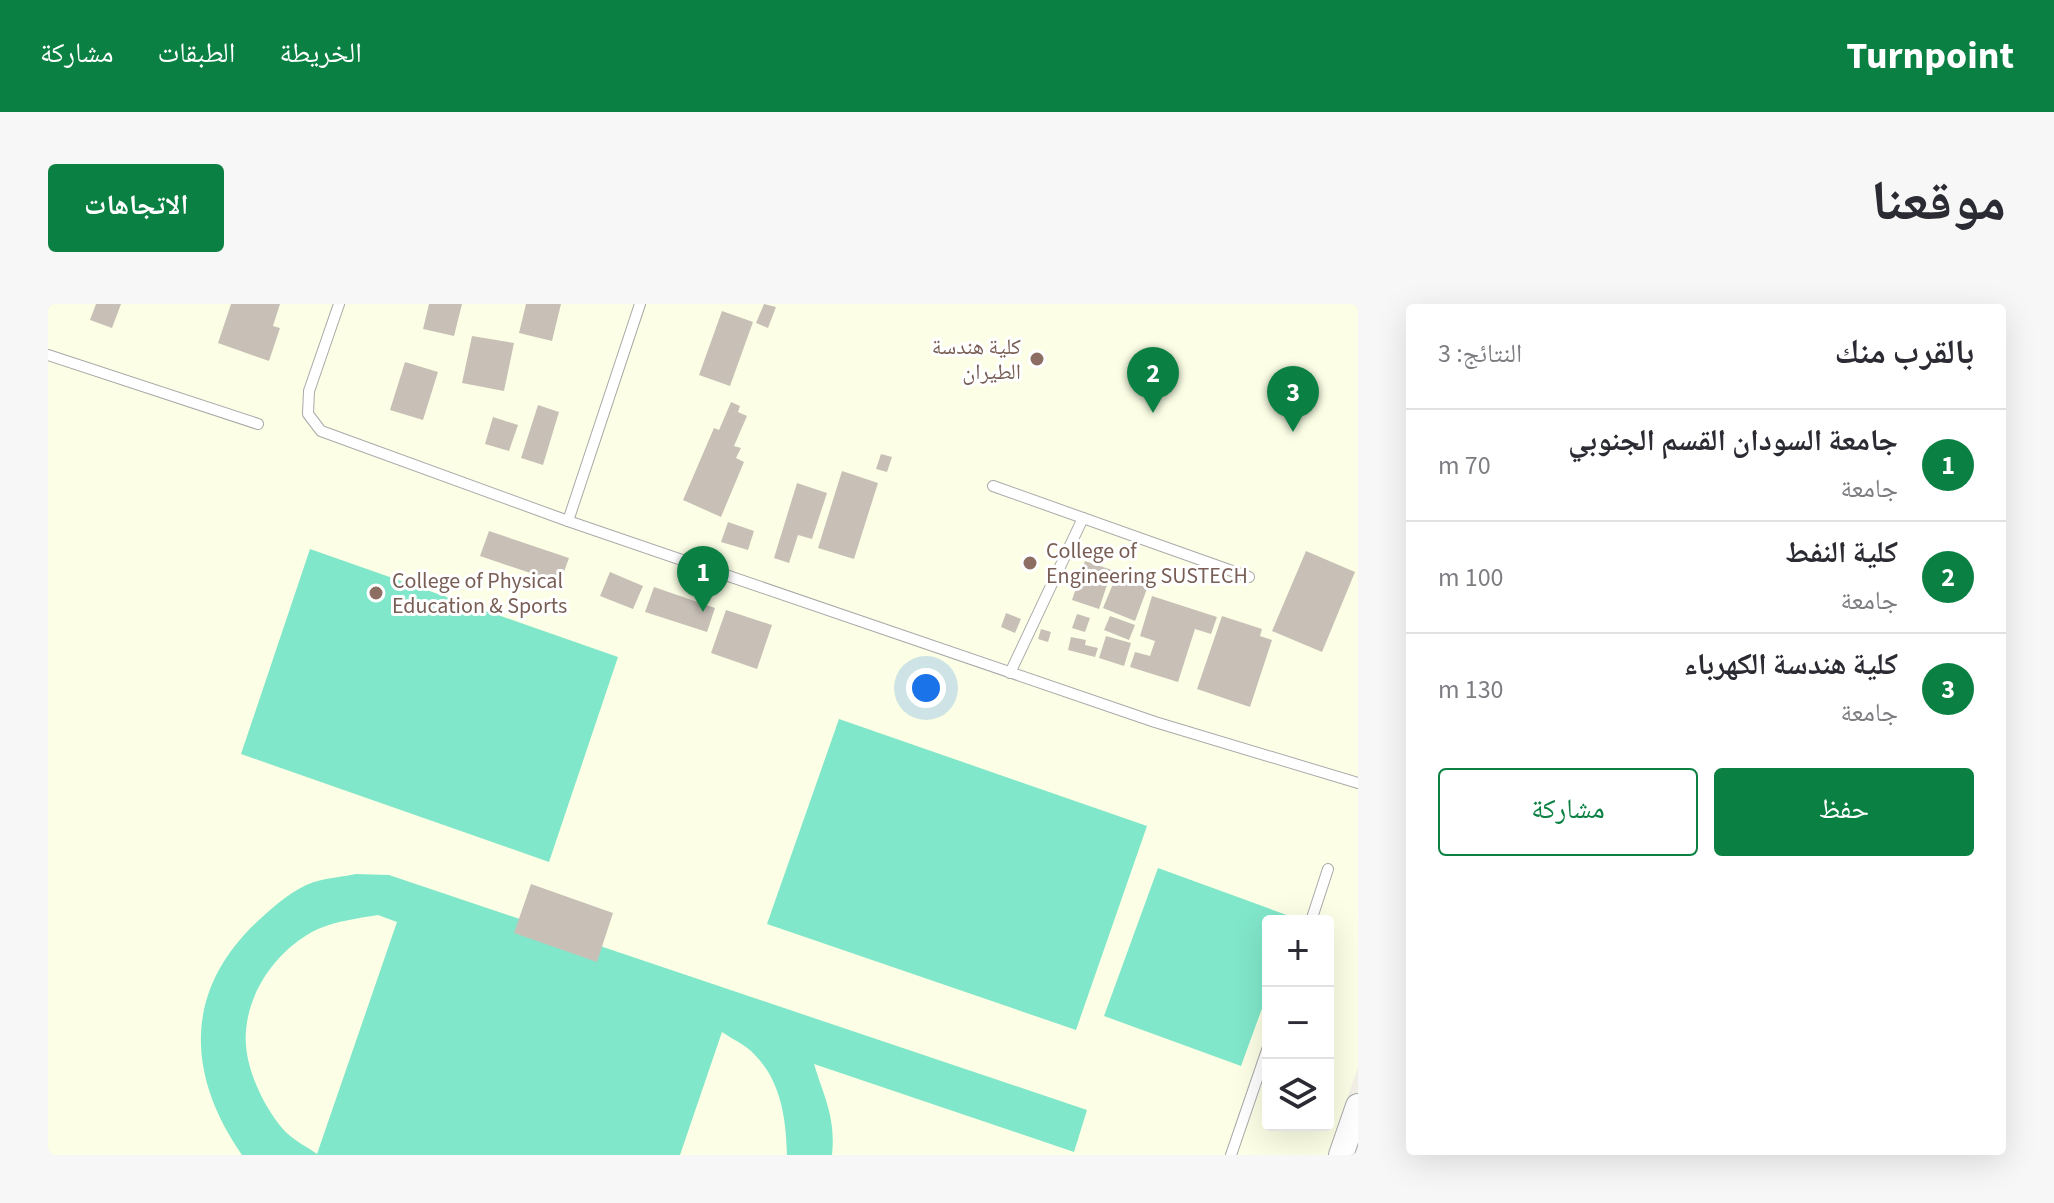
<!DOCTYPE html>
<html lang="ar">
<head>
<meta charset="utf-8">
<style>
  body { margin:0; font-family:"Source Sans 3","Noto Naskh Arabic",sans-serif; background:#f7f7f7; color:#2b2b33; direction:rtl }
  .controls { position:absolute; right:24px; bottom:24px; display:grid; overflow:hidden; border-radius:8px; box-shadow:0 8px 32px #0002 }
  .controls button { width:72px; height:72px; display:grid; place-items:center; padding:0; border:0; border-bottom:2px solid #e1e1e2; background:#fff; color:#2b2b33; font:40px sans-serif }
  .you { position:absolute; left:878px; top:384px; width:28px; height:28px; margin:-20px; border:6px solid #fff; border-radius:50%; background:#1a73e8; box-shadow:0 0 0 12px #1a73e833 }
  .badge { display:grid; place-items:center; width:52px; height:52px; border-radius:50%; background:#0b8043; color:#fff; font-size:26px; font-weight:700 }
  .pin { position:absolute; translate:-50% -66px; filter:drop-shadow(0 2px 4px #0008) }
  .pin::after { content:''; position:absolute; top:42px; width:28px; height:24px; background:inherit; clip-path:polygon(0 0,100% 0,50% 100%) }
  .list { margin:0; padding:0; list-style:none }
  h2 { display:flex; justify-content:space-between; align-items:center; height:104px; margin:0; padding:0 32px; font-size:34px }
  h2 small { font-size:26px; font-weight:400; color:#7c7c81 }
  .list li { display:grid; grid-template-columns:52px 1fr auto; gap:24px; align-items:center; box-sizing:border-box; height:112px; padding:0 32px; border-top:2px solid #e1e1e2 }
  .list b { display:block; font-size:30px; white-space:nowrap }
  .list p { margin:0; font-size:26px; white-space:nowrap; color:#7c7c81 }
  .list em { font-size:26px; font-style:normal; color:#7c7c81 }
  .actions { display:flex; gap:16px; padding:24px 32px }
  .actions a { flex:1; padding:18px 0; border:2px solid #0b8043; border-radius:8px; text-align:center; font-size:28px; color:#0b8043 }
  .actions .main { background:#0b8043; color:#fff }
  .icon { flex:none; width:44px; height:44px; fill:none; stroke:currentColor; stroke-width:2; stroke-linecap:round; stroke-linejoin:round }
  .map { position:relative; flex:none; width:1310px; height:851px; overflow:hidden; direction:ltr; border-radius:8px }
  header { display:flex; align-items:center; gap:48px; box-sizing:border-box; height:112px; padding:0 40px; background:#0b8043; color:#fff }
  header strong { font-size:38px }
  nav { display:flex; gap:44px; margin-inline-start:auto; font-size:28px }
  .intro { display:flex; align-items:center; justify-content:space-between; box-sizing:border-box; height:192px; padding:0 48px }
  h1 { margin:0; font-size:56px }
  .button { padding:20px 36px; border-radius:8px; background:#0b8043; color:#fff; font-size:28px; font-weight:700 }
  main { display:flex; gap:48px; padding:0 48px }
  aside { flex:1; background:#fff; border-radius:8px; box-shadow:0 8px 32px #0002 }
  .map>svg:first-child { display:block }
  .education { fill:#fcffe5; fill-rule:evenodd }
  .pitch { fill:#81e7ca; fill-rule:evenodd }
  .building { fill:#c8c0b7 }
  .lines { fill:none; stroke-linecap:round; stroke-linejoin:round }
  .service-casing { stroke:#a9a9a9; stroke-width:12 }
  .tertiary-casing { stroke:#a9a9a9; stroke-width:26 }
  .service { stroke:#fff; stroke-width:10 }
  .tertiary { stroke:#fff; stroke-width:24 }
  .education-dot { fill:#8d6e63; stroke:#fff; stroke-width:3 }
  .labels { text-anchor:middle; stroke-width:6; stroke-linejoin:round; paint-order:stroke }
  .education-label { font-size:22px; fill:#785e54; stroke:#fff; text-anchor:start }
</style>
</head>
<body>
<header>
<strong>Turnpoint</strong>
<nav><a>الخريطة</a><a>الطبقات</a><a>مشاركة</a></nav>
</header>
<div class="intro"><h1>موقعنا</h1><a class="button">الاتجاهات</a></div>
<main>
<aside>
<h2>بالقرب منك<small>النتائج: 3</small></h2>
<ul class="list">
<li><span class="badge">1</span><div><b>جامعة السودان القسم الجنوبي</b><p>جامعة</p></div><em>70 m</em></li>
<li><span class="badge">2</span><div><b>كلية النفط</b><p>جامعة</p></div><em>100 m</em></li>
<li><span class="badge">3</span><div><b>كلية هندسة الكهرباء</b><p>جامعة</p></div><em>130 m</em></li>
</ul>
<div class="actions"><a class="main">حفظ</a><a>مشاركة</a></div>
</aside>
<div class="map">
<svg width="1310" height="851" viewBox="0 0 1310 851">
  <rect width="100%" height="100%" fill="#f3f0e8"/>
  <path class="education" d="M0 0H1310V763L1280 851H0ZM1220 617H1280V821H1220Z"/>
  <g class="pitch">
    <polygon points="262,245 570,353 501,558 193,450"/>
    <polygon points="791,415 1099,522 1028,726 719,620"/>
    <polygon points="1110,564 1247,614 1246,617 1220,617 1220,688 1193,762 1056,712"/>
    <path d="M308 570 341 571 1039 806 1026 848 766 760C776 793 788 813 784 851H739C738 814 733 777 706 750 698 741 684 735 674 728L632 851H194C138 770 135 686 211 616 226 602 245 585 266 578 278 574 294 573 308 570ZM330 611 349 618 269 850C258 842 243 835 234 824 214 800 195 760 198 727 201 684 232 643 270 625 289 617 311 614 330 611Z"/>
  </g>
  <g class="building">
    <polygon points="48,0 73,0 64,24 42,16"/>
    <polygon points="183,0 232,0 225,22 232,24 221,57 170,39"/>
    <polygon points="381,0 414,0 406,32 375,25"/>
    <polygon points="478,0 513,0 504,37 471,29"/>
    <polygon points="716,0 728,3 720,24 708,19"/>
    <polygon points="674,7 705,18 682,82 651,71"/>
    <polygon points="424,32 466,39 456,87 414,79"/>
    <polygon points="357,58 390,68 375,116 342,106"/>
    <polygon points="683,98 692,102 690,108 699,112 686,142 693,144 688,154 696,158 673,213 635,196 666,124 671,126"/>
    <polygon points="490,101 511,108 495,161 473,154"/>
    <polygon points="445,113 470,121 461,147 437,140"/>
    <polygon points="833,150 844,153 839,168 828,165"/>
    <polygon points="794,167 830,179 806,255 770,244"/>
    <polygon points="749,179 779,189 764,235 750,231 741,259 726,254"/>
    <polygon points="680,218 706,227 700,246 673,238"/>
    <polygon points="441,227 521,254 512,279 432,252"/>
    <polygon points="1258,247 1307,268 1274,348 1224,327"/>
    <polygon points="1037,257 1064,266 1051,305 1024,296"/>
    <polygon points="562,268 595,282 585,305 552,292"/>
    <polygon points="1069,270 1100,282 1087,317 1055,304"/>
    <polygon points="606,283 667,304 659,328 597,308"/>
    <polygon points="1104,292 1169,313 1163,330 1147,325 1130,378 1082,363 1087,348 1102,352 1107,337 1092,332"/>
    <polygon points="678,306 724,321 709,365 663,349"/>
    <polygon points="958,309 973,315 967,329 953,323"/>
    <polygon points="1029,310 1042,314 1037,328 1024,324"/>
    <polygon points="1062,312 1087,321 1081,336 1056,326"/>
    <polygon points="1174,312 1214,325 1212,332 1224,336 1202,403 1149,385"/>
    <polygon points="993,325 1003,328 1000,338 990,335"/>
    <polygon points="1058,332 1083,339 1076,362 1051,354"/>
    <polygon points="1023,333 1038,336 1037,341 1050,344 1047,353 1020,346"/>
    <polygon points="483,580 565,609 549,658 466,629"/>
  </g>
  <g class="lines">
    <defs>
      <g id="service">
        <polyline points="291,0 261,87 260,110 273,127 520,217"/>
        <polyline points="592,0 520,217 1107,418 1310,479"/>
        <polyline points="0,51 210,120"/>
        <polyline points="945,182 1201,273"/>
        <polyline points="962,369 1035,214"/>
        <polyline points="1263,617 1280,565"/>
        <polyline points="1183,851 1220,743"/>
      </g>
      <polyline id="tertiary" points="1293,851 1310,802"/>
    </defs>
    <use href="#service" class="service-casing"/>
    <use href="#tertiary" class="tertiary-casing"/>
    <use href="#service" class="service"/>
    <use href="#tertiary" class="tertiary"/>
  </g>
  <g class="education-dot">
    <circle cx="989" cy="55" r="8"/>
    <circle cx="982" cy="259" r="8"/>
    <circle cx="328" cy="289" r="8"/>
  </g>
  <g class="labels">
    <g class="education-label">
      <text x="973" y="50" text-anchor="end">كلية هندسة<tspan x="973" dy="25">الطيران</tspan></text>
      <text x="998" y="254">College of<tspan x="998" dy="25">Engineering SUSTECH</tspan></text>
      <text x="344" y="284">College of Physical<tspan x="344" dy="25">Education &amp; Sports</tspan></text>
    </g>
  </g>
</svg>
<div class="controls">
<button>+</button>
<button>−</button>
<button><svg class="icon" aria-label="layers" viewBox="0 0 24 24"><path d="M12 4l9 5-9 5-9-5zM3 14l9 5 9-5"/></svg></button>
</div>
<div class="you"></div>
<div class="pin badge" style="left:655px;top:308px">1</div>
<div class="pin badge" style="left:1105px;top:109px">2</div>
<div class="pin badge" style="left:1245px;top:128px">3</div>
</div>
</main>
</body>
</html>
